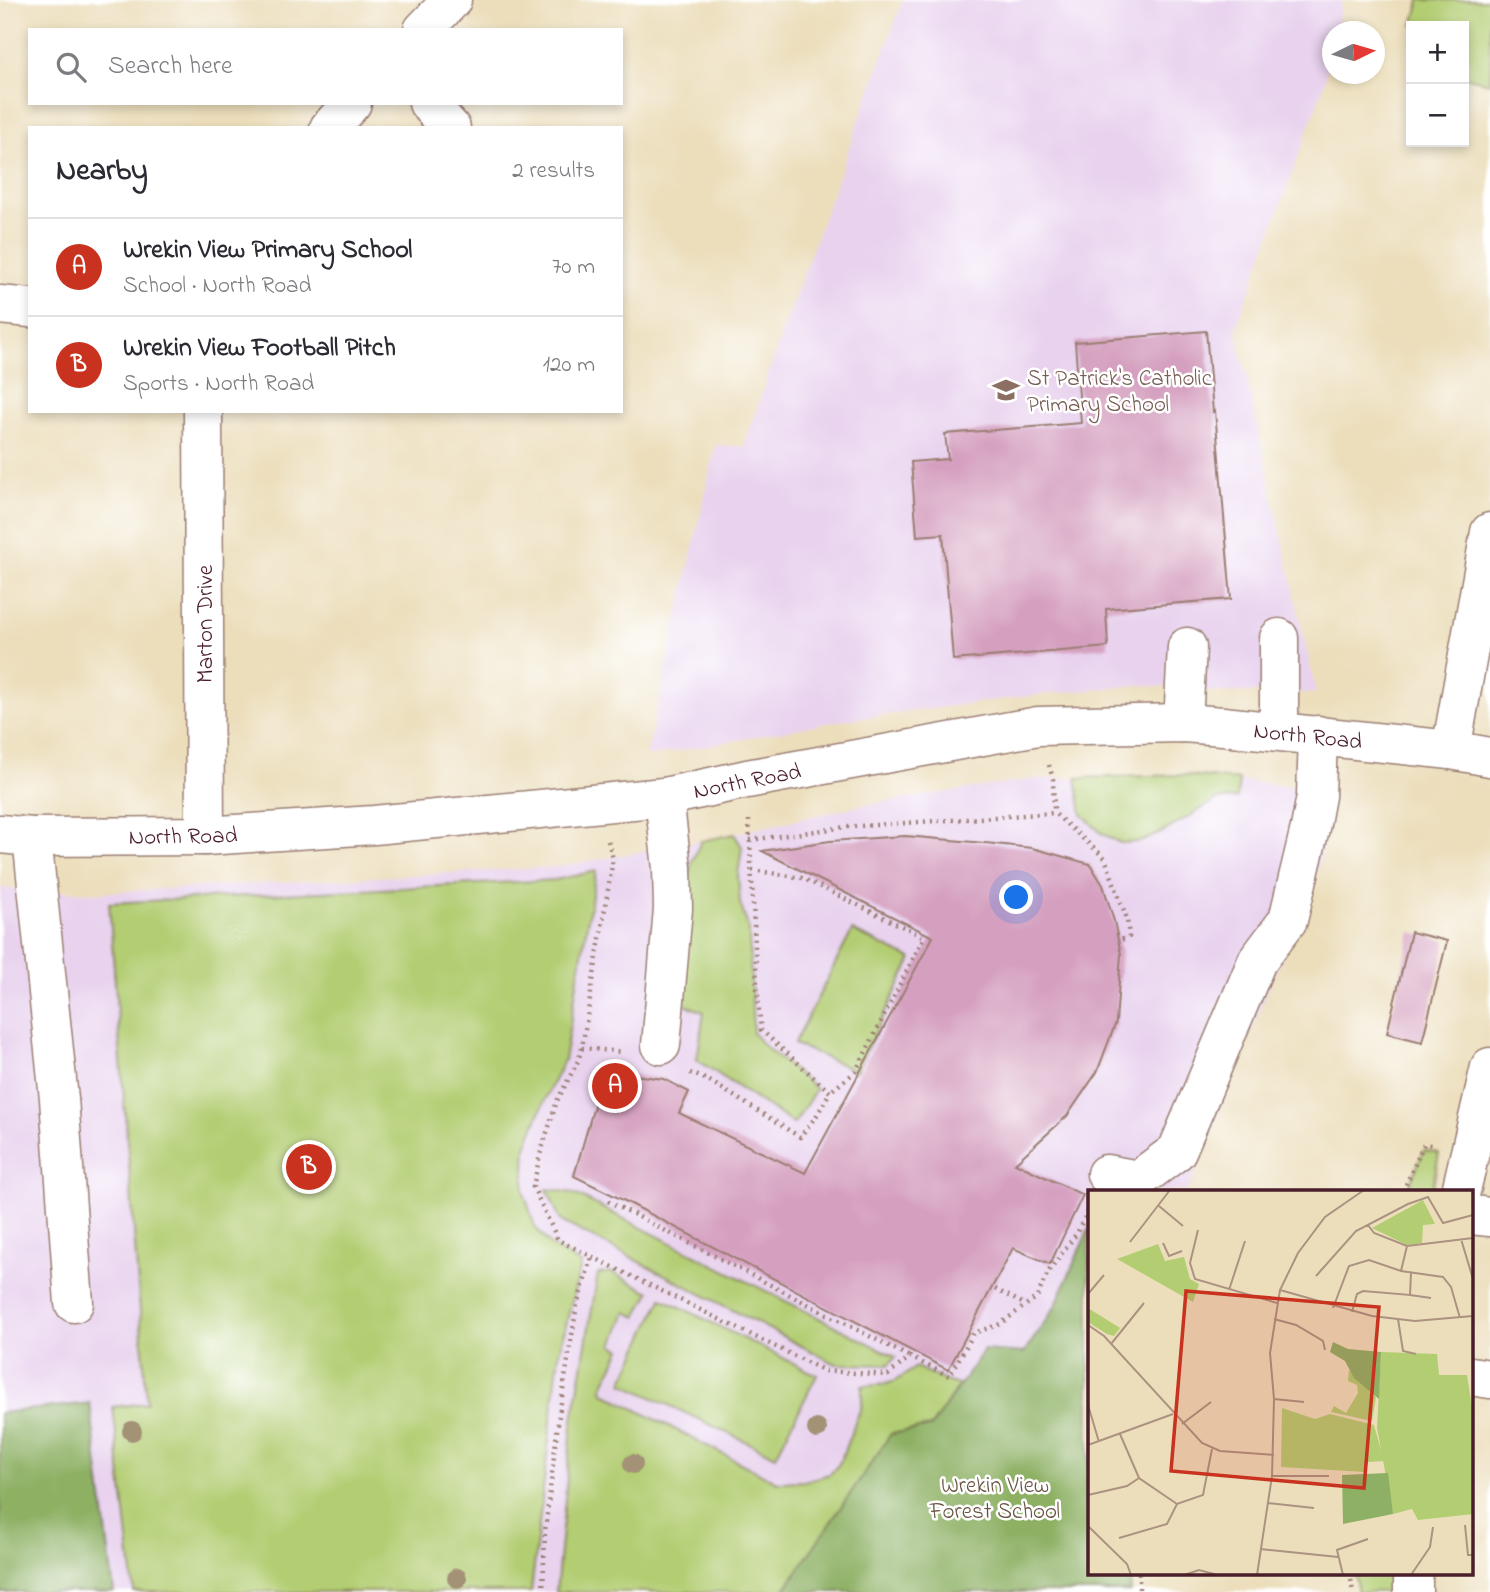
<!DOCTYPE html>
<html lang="en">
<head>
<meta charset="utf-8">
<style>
  body { margin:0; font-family:"Indie Flower",sans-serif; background:#f2f2f3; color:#2b2b33 }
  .controls { position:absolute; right:21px; top:21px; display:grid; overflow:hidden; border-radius:0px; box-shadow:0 4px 10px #0003 }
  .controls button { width:63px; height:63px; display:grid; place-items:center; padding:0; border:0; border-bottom:2px solid #e1e1e2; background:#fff; color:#2b2b33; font:35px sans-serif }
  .compass { position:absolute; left:1322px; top:21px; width:63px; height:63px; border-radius:50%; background:#fff; box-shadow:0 4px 10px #0003; rotate:85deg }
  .you { position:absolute; left:1017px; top:898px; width:24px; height:24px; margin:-18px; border:5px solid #fff; border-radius:50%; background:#1a73e8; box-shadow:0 0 0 10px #1a73e833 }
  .badge { display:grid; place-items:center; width:46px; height:46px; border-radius:50%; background:#c8321e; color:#fff; font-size:23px; font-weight:700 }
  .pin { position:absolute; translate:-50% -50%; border:4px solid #fff; box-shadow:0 2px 7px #0006 }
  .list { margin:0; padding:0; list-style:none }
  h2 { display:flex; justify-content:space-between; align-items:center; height:91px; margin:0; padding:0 28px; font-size:30px }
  h2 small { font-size:23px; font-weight:400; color:#7c7c81 }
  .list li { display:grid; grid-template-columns:46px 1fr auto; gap:21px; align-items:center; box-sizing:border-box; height:98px; padding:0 28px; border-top:2px solid #e1e1e2 }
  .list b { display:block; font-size:26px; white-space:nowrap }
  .list p { margin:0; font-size:23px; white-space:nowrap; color:#7c7c81 }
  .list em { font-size:23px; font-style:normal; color:#7c7c81 }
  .icon { flex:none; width:38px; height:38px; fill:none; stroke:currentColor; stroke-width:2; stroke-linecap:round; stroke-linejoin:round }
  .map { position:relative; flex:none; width:1490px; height:1592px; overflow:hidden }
  .search { position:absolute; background:#fff; box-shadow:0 4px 10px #0003; left:28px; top:28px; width:595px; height:77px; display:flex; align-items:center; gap:18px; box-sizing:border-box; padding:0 24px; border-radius:0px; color:#7c7c81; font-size:26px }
  .panel { position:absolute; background:#fff; box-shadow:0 4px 10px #0003; left:28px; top:126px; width:595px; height:287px; border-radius:0px }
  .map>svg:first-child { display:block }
  .built { fill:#e8d2ee }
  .green { fill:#b2cd72; stroke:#7e764e; stroke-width:2 }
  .forest { fill:#8db064; stroke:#6c6848; stroke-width:2 }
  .building { fill:#d5a0c0 }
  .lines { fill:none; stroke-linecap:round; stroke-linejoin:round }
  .minor-casing { stroke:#9b7e73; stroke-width:41 }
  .path { stroke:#9b7e73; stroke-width:4.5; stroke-dasharray:2 5; stroke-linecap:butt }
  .minor { stroke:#fff; stroke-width:38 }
  .tree { fill:#a49277 }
  .labels { text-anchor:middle; stroke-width:5; stroke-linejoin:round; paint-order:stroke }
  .education-label { font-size:23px; fill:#785e54; stroke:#fff; text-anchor:start }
  .street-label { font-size:23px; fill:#4a1f2b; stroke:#fff }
  .park-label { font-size:23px; fill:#695340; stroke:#fff }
  .inset-road { fill:none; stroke:#ab9281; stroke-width:2 }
  .view { fill:#c8321e; fill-opacity:0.15; stroke:#c8321e; stroke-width:3.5 }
  .inset-edge { fill:none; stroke:#4a1f2b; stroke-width:3.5 }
</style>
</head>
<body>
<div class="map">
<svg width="1490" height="1592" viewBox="0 0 1490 1592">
  <rect width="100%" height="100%" fill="#fff"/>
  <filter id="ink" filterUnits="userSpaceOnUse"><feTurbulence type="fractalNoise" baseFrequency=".0143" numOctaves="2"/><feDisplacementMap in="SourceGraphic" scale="14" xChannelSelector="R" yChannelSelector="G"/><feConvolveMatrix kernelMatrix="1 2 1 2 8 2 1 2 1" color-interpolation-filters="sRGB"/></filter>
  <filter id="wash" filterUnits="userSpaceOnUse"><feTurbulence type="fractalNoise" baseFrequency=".00686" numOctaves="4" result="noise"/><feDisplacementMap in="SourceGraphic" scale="28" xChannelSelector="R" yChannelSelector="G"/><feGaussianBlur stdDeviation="1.57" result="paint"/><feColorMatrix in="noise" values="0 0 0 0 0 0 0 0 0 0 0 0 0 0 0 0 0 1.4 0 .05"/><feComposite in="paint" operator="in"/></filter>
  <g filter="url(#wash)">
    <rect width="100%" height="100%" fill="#ecdebb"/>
    <g class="built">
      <polygon points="903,0 1342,0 1336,31 1332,32 1332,46 1324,85 1236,328 1316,693 1221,692 1142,685 1037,695 837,721 646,757 716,445 744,447 781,335"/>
      <polygon points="1187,775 1334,791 1313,892 1271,982 1188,1191 1089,1191 1089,1573 1130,1573 1131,1592 114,1592 90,1404 0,1413 0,888 95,893 555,867 701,841 863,805 1034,779"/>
    </g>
    <g class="green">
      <polygon points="1420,0 1490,0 1490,83 1464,77 1464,26 1413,26"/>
      <polygon points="1187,775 1239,780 1237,798 1216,800 1163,832 1140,842 1120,843 1101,833 1082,814 1076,778"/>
      <polygon points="734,834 742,847 738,875 740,903 749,930 753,1033 763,1045 816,1089 794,1124 697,1060 704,1012 678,1002 691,864 701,841"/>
      <polygon points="596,871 564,1060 546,1097 526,1147 524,1192 535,1227 551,1246 581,1264 559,1353 531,1592 134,1592 113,1407 147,1403 109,903 555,880"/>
      <polygon points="852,931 912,959 856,1071 794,1044"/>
      <polygon points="1424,1150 1439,1153 1432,1191 1407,1191"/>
      <polygon points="547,1189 573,1193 896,1357 888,1365 836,1364 561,1221"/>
      <path d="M611 1272 650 1292 637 1317 626 1312 613 1345 621 1349 602 1388 604 1393 777 1482 804 1481 830 1474 839 1464 862 1405V1386C891 1385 893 1384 916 1367L945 1381 959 1385 931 1427 891 1434 783 1592H556L572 1426 598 1274Z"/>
      <polygon points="662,1298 817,1375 776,1456 622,1383"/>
      <polygon points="1354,1573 1389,1573 1389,1592 1358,1592"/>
    </g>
    <g class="forest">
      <polygon points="1089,1228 1089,1573 1130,1573 1131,1592 783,1592 891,1434 931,1427 984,1350 1024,1353 1055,1307"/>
      <polygon points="90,1403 114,1592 0,1592 0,1413"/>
    </g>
    <g id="blocks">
      <g class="building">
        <polygon points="1206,331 1213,412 1215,411 1231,599 1106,609 1108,647 953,660 943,534 917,536 911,462 948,459 945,434 1081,423 1075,342"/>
        <polygon points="905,836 985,843 1032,848 1090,864 1103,885 1114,921 1121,954 1116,1022 1097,1072 1067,1116 1015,1163 1083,1195 1050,1264 1013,1248 948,1370 631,1204 574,1176 604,1071 664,1079 689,1092 679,1113 805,1173 933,937 762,851 830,841"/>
        <polygon points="1411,932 1447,941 1422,1042 1387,1033"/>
      </g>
    </g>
  </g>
  <g filter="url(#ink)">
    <use href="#blocks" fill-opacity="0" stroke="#9b7e73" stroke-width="2"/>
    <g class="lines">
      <defs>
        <g id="minor">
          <polyline points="423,30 452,0"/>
          <polyline points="428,103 451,128"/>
          <polyline points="329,128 352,103"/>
          <polyline points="0,305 30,308"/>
          <polyline points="203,411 205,836"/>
          <polyline points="1279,638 1279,731"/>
          <polyline points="1183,723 1187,647"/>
          <polyline points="1451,750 1490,532"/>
          <polyline points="0,834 32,837 205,836 374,825 664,797 747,779 1038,726 1183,723 1223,726 1451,750 1490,757"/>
          <polyline points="32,837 59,1099 74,1303"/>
          <polyline points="661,1045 673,909 672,868 664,797"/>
          <polyline points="1106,1174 1138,1180 1177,1151 1257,961 1288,920 1310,828 1316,796 1318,735"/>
          <polyline points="1461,1191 1490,1067"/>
          <polyline points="1471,1215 1490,1217"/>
          <polyline points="1471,1376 1490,1379"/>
          <polyline points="1413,1592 1413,1573"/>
        </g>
      </defs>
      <use href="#minor" class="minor-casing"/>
      <g class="path">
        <polyline points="1049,765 1053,779 1054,813"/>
        <polyline points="750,840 846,827 1054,813 1105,858 1127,919 1129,937 1118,941"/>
        <polyline points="608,841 613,859 582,1048 622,1052"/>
        <polyline points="752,870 802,878 924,937 856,1071 830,1092"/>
        <polyline points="582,1048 578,1061 557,1101 540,1155 533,1187 558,1240 825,1371 888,1375 910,1357 949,1376 974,1333 1000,1324 1037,1297 1048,1272 1077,1233 1088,1211"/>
        <polyline points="690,1073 708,1080 800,1137 817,1115 830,1092 761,1030 757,986 749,820"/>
        <polyline points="1403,1191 1424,1144 1431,1145"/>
        <polyline points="608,1201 910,1357"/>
        <polyline points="995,1289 1026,1305"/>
        <polyline points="1139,1573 1139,1592"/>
        <polyline points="1350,1573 1353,1592"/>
        <polyline points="543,1592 545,1531 559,1415 577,1305 592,1257"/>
      </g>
      <use href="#minor" class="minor"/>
    </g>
    <g class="tree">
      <circle cx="817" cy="1429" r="10"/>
      <circle cx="132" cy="1431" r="10"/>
      <circle cx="633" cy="1464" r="10"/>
      <circle cx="457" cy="1578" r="10"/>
    </g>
  </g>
  <defs>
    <symbol id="school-bare" viewBox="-9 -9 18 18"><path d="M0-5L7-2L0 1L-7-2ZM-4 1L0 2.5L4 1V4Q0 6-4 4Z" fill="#8d6e63" stroke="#fff" stroke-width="2.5" paint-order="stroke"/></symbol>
  </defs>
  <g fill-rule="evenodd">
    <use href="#school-bare" x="987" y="371" width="38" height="38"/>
  </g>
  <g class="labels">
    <g class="education-label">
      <text x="1027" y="385">St Patrick's Catholic<tspan x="1027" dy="26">Primary School</tspan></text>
    </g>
    <g class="street-label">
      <text transform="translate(204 624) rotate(-90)" y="8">Marton Drive</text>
      <text transform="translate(1308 735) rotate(6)" y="8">North Road</text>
      <text transform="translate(747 780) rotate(-11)" y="8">North Road</text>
      <text transform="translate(183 835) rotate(-1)" y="8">North Road</text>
    </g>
    <g class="park-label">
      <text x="995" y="1492">Wrekin View<tspan x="995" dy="26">Forest School</tspan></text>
    </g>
  </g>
  <g transform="translate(1088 1190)">
    <rect width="385" height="385" fill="#ecdebb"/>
    <path d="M335 10 347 34 335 35 334 53 319 55 284 38ZM70 54 77 71 96 67 102 89 111 94 105 112 29 69ZM0 118 32 138 26 146 19 144 0 132ZM293 162 349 164 351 185H379L385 224V324L330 330 324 319 305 324 289 238ZM261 180 288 207 284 231 243 222 246 216 258 223 270 203 269 195 260 191ZM194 218 227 229 242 224 286 235 296 271 280 272 277 282 193 277Z" fill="#b2cd72"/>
    <path d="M245 152 260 159 293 162 291 209 266 188 257 171 242 162ZM300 283 305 324 255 334 254 285Z" fill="#8db064"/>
    <path class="inset-road" d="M71 16 95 36M280 35 286 43 319 56 385 48M110 40 102 73 107 89 189 113M373 49 385 89M42 52 82 0M75 53 81 66 94 61M313 81 319 56M228 86 268 41 320 14 340 7 355 33 385 25M141 100 157 51M192 100 284 126 327 131 385 126M0 104 16 85M322 105 343 108M245 118 261 76 281 70 313 81 355 87 363 97 372 128M264 122 269 104 275 101 322 105 323 83M186 129 208 135 235 151 237 160M310 129 315 161 328 164M0 135 16 146 114 253 132 261 186 265M23 154 56 113M186 209 216 212M0 215 11 252M94 234 123 212M32 244 51 288 89 314 115 305 124 259M0 255 85 224M184 286H241M0 305 39 296 51 288M180 313 226 318M377 335 380 365H385M0 336 39 374 43 385M31 348 79 334 89 314M172 359 250 367M96 385 111 380 130 385M169 385 184 286 186 209 182 163 192 100 210 63 237 27 276 0M255 385 249 360 280 349M323 385 342 357 345 337"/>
    <path class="view" d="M98 101 291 117 276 298 83 281Z"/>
    <rect width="385" height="385" class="inset-edge"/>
  </g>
</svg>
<div class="controls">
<button>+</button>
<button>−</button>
</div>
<svg class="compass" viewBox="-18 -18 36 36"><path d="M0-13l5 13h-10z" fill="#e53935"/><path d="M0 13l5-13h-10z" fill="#7c7c81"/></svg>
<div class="you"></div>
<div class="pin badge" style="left:615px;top:1086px">A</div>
<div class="pin badge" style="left:309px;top:1167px">B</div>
<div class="search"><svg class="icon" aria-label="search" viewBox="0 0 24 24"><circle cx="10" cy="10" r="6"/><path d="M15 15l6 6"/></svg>Search here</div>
<section class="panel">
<h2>Nearby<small>2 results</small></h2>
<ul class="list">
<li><span class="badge">A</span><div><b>Wrekin View Primary School</b><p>School · North Road</p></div><em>70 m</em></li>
<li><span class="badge">B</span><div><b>Wrekin View Football Pitch</b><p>Sports · North Road</p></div><em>120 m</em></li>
</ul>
</section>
</div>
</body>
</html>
